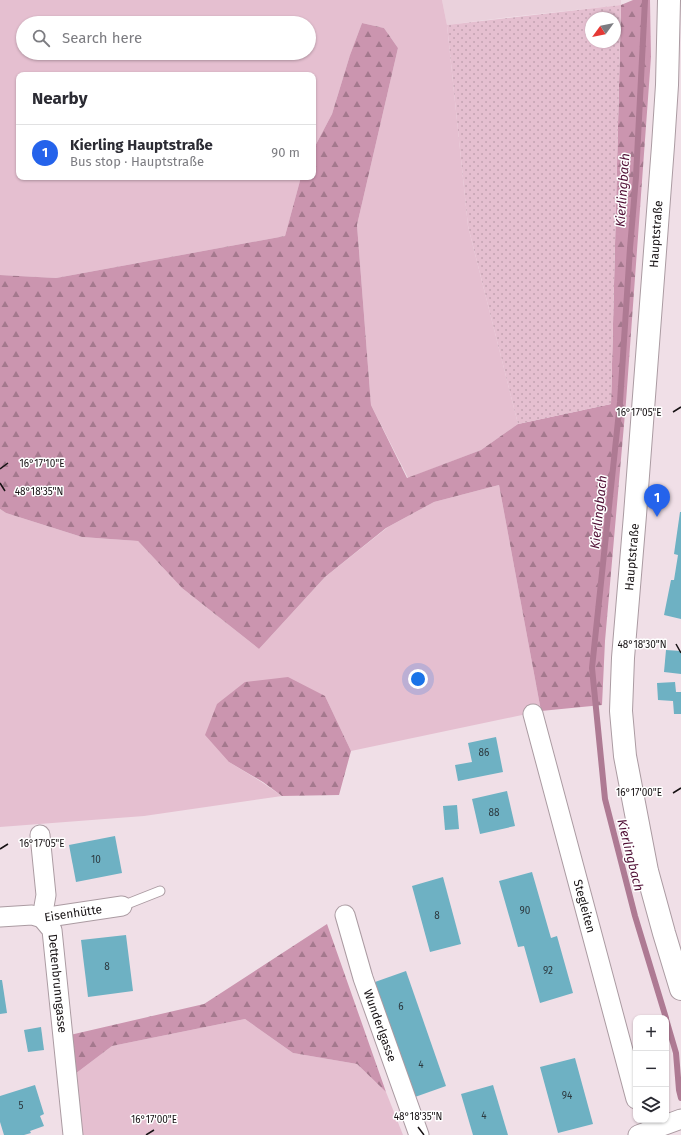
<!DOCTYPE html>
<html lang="en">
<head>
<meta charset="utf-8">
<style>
  body { margin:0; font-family:"Fira Sans",sans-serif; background:#f2f2f3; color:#2b2b33 }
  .controls { position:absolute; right:12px; bottom:12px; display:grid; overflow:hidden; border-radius:8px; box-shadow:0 1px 3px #0004 }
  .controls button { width:36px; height:36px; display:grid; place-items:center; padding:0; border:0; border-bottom:1px solid #e1e1e2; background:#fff; color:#2b2b33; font:20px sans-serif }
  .compass { position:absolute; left:585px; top:12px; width:36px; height:36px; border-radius:50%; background:#fff; box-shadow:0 1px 3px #0004; rotate:237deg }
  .you { position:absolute; left:418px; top:679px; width:14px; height:14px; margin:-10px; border:3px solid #fff; border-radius:50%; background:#1a73e8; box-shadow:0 0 0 6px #1a73e833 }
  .badge { display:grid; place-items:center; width:26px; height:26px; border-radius:50%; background:#2563eb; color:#fff; font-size:13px; font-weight:700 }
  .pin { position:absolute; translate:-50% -33px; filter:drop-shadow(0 1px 2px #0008) }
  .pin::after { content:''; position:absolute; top:21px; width:14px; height:12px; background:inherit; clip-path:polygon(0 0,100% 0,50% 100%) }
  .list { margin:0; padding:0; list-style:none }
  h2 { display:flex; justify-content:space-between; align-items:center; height:52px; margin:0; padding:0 16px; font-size:17px }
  h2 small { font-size:13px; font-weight:400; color:#7c7c81 }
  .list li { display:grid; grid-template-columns:26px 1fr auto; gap:12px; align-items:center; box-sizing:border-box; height:56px; padding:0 16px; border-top:1px solid #e1e1e2 }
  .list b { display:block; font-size:15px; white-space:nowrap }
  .list p { margin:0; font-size:13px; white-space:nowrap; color:#7c7c81 }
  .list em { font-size:13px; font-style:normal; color:#7c7c81 }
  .icon { flex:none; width:22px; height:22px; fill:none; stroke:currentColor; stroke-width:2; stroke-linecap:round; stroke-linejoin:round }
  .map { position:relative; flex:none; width:681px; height:1135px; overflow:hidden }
  .search { position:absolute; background:#fff; box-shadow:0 1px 3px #0004; left:16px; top:16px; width:300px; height:44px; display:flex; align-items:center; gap:10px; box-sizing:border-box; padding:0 14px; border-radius:22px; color:#7c7c81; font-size:15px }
  .panel { position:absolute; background:#fff; box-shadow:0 1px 3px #0004; left:16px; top:72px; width:300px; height:108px; border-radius:8px }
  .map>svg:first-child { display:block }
  .built { fill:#ead1dc }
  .grass { fill:#e5bfd0; fill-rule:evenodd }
  .forest { fill:url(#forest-firs) }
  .park { fill:url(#park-dots); fill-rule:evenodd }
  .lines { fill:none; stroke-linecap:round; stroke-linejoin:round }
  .stream { stroke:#ae7a93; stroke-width:6 }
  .building { fill:#6eb1c3 }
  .lane-casing { stroke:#ab9ba2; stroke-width:11 }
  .street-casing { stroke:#ab9ba2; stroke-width:21 }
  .primary-casing { stroke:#ab9ba2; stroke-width:24 }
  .lane { stroke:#fff; stroke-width:9 }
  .street { stroke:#fff; stroke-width:19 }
  .primary { stroke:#fff; stroke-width:22 }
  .ticks { fill:none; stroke:#171214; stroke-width:1.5 }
  .labels { text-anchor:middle; stroke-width:3; stroke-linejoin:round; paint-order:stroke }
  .number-label { font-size:10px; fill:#2d3a40 }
  .street-label { font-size:12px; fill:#171214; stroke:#fff }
  .water-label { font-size:13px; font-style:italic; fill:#500f35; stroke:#fff }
  .ticks-label { font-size:10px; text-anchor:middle; fill:#171214; stroke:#fff; stroke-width:3; stroke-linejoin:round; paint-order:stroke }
</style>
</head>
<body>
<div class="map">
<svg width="681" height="1135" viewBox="0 0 681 1135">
  <defs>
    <pattern id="forest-firs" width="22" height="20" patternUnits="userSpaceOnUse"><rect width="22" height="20" fill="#cb95af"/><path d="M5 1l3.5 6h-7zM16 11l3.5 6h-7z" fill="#a4788d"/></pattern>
    <pattern id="park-dots" width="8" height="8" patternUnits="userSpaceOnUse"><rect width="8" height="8" fill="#e5bfd0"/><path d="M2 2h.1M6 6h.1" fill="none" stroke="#c4a3b2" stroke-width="1.8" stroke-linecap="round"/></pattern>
  </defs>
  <rect width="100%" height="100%" fill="#f0dfe7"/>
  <polygon class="built" points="442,0 621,0 621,5 510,17 447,25"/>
  <g class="grass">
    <path d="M0 0H442L447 25 468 226 518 424 481 450 408 478 371 405 357 225 398 48 384 28 362 23 350 55 332 114 313 150V75H19V177H301L285 236 56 278 0 275ZM23 23H309V53H23Z"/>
    <polygon points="499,485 541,711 351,751 325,696 229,762 260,781 282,796 144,816 0,827 0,509 6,513 82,537 138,541 182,588 259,649 325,577 388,527 434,502"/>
    <polygon points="245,1019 293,1053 357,1064 386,1092 403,1135 82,1135 75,1074 112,1046"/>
  </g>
  <g class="forest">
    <polygon points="633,0 650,0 651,57 626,402 605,641 602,705 541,711 499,485 434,502 386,528 325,577 259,649 182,588 138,541 82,537 6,513 0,509 0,275 56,278 285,236 301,177 313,177 313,150 332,114 350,55 362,23 384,28 398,48 357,225 371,405 407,478 481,450 518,424 611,404 621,5"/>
    <polygon points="288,677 325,696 351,751 339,795 282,796 263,782 229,762 205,735 217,704 245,682"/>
    <polygon points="327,924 386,1092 357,1064 293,1053 245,1019 112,1046 75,1074 70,1035 204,1004"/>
  </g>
  <path class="park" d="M621 5 611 404 518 424 468 226 447 25ZM591 18H615V42H591Z"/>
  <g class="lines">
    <g class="stream">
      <polyline points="645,0 636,177 630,248 620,402 592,668 605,799 635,916 666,1018"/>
      <polyline points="666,1019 676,1053 679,1090 681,1098"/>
    </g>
  </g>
  <g class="building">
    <polygon points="680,512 681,512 681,619 664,615 671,580 674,580 678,555 674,554"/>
    <polygon points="666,650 681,651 681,674 664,672"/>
    <polygon points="675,682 676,692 681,692 681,714 674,714 673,701 658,700 657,683"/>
    <polygon points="496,737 503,772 458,781 455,765 472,762 468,743"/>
    <polygon points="507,791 515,826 480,834 472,799"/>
    <polygon points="457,805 459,829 445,830 443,806"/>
    <polygon points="115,836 122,873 76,882 69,845"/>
    <polygon points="532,872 551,938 557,936 573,993 540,1003 524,946 518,947 499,881"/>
    <polygon points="443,877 461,944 430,952 412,886"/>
    <polygon points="126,935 133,991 88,997 81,940"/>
    <polygon points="406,971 446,1086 415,1097 375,982"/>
    <polygon points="0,980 2,980 7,1013 0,1014"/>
    <polygon points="41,1027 44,1050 28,1052 24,1030"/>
    <polygon points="575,1058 593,1124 558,1133 540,1067"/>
    <polygon points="35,1085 44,1114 40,1116 44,1126 30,1131 31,1133 24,1135 4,1135 0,1122 0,1096"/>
    <polygon points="493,1085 508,1135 473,1135 461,1094"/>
  </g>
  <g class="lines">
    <defs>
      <polyline id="lane" points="122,906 160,891"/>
      <g id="street">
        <path id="s1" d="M533 714 636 1099"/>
        <path id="s2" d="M40 835 46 895 42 918 52 930 73 1135"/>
        <path id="s3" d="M345 915 363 978 419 1135"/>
        <path id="s4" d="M0 917 32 915 42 918 122 906"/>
        <polyline points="638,1135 681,1119"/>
      </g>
      <polyline id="primary" points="669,0 667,85 663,146 635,515 623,658 621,711 625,756 647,871 664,933 681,989"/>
    </defs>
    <use href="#lane" class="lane-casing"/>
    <use href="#street" class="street-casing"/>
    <use href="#primary" class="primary-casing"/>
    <use href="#lane" class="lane"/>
    <use href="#street" class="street"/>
    <use href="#primary" class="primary"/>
  </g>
  <path class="ticks" d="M673 412 681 407M0 469 8 463M0 483 5 491M676 644 681 653M673 793 681 788M0 849 8 844M418 1127 424 1135M146 1135 154 1130"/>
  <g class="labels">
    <g class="number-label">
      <text x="484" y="756">86</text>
      <text x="494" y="816">88</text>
      <text x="96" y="863">10</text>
      <text x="525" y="914">90</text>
      <text x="437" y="919">8</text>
      <text x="107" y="970">8</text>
      <text x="548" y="974">92</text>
      <text x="401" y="1010">6</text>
      <text x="421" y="1068">4</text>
      <text x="567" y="1099">94</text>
      <text x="21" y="1109">5</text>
      <text x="484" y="1119">4</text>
    </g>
    <g class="street-label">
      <text transform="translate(656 234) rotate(-86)" y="4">Hauptstraße</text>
      <text transform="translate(632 557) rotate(-85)" y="4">Hauptstraße</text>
      <text dy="4" stroke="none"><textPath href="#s1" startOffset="199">Stegleiten</textPath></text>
      <text dy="4" stroke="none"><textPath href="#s4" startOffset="74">Eisenhütte</textPath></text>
      <text dy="4" stroke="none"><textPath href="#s2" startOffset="153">Dettenbrunngasse</textPath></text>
      <text dy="4" stroke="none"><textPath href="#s3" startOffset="116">Wunderlgasse</textPath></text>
    </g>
    <g class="water-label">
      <text transform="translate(622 190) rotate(-86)" y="5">Kierlingbach</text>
      <text transform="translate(598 512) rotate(-84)" y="5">Kierlingbach</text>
      <text transform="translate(631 855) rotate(76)" y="5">Kierlingbach</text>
    </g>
  </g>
  <g class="ticks-label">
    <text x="639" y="416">16°17'05"E</text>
    <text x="42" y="467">16°17'10"E</text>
    <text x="39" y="495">48°18'35"N</text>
    <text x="642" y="648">48°18'30"N</text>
    <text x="639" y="796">16°17'00"E</text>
    <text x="42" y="847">16°17'05"E</text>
    <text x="418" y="1120">48°18'35"N</text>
    <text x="154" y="1123">16°17'00"E</text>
  </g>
</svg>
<div class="controls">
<button>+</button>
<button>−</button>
<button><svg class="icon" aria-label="layers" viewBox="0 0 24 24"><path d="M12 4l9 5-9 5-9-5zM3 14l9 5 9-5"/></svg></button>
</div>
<svg class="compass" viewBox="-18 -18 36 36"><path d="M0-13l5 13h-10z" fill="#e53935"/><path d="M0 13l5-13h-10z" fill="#7c7c81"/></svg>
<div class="you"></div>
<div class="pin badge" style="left:657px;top:517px">1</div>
<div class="search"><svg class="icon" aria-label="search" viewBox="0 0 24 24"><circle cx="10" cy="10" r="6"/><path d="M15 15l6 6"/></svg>Search here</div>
<section class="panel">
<h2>Nearby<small></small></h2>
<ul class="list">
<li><span class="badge">1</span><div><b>Kierling Hauptstraße</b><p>Bus stop · Hauptstraße</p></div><em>90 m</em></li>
</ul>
</section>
</div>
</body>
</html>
